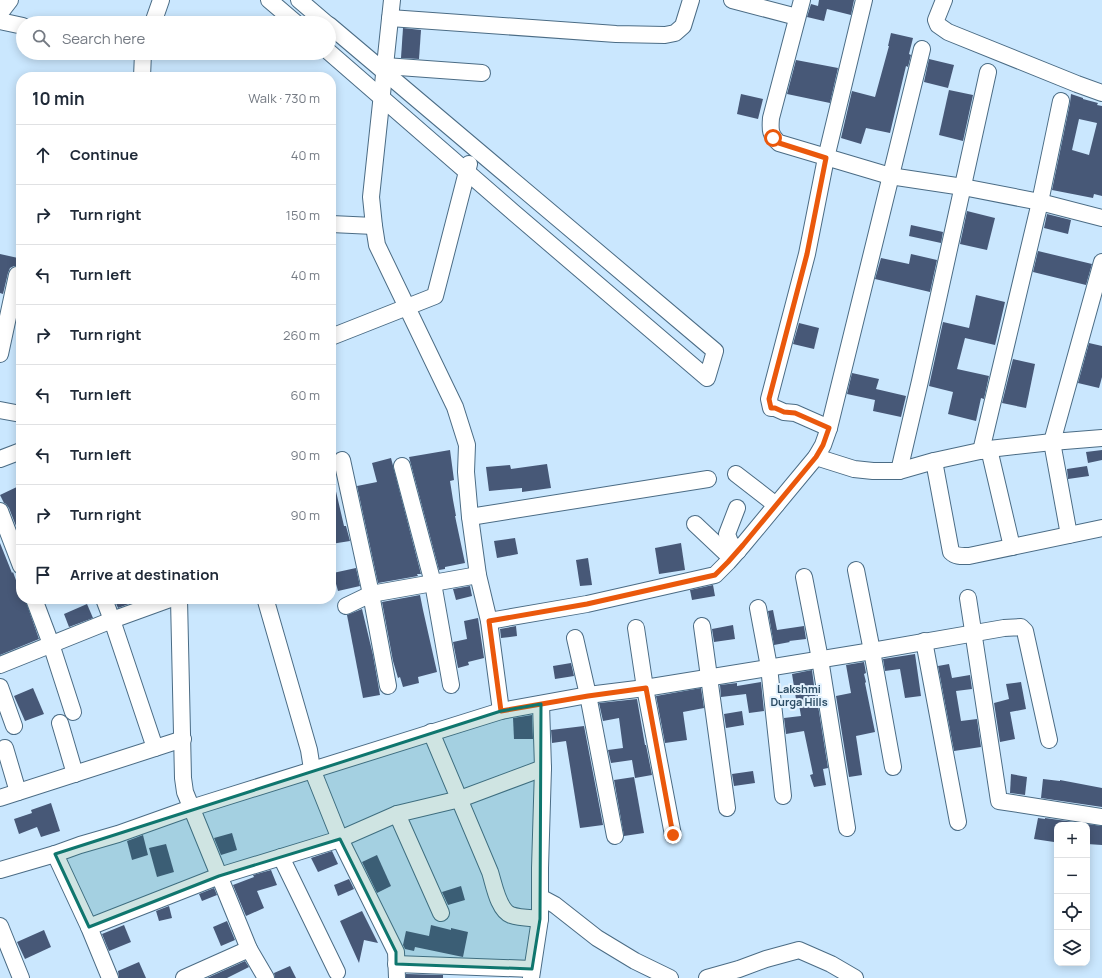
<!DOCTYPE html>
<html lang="en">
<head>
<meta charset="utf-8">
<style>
  body { margin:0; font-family:Manrope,sans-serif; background:#f2f2f3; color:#1f2937 }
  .controls { position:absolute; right:12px; bottom:12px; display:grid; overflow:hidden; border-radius:8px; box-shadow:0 2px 10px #0003 }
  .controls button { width:36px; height:36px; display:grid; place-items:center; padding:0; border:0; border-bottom:1px solid #e0e1e3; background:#fff; color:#1f2937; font:20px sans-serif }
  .stop { position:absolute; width:12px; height:12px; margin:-9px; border:3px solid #ea580c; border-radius:50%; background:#fff }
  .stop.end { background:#ea580c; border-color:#fff; box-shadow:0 1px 4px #0008 }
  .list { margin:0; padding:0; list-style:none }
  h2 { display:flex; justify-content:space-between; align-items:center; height:52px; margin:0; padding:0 16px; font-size:17px }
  h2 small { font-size:13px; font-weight:400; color:#747a83 }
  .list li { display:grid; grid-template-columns:26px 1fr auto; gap:12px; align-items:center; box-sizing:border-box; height:60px; padding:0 16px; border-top:1px solid #e0e1e3 }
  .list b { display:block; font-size:15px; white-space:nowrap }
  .list em { font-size:13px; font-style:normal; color:#747a83 }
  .icon { flex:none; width:22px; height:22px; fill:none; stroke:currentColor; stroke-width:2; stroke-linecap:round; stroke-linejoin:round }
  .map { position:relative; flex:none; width:1102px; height:978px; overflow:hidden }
  .search { position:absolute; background:#fff; box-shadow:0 2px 10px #0003; left:16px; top:16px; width:320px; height:44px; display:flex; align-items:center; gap:10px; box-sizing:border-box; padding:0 14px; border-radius:22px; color:#747a83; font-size:15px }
  .panel { position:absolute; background:#fff; box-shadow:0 2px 10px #0003; left:16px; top:72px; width:320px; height:532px; border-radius:16px }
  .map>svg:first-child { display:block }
  .building { fill:#475877; fill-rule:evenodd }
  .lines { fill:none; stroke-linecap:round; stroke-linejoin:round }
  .minor-casing { stroke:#4b6c85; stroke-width:18 }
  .minor { stroke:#fff; stroke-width:16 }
  .route { stroke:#ea580c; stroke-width:5 }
  .marked { fill:#0f766e; fill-opacity:0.2; stroke:#0f766e; stroke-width:3; stroke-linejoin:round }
  .labels { text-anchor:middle; stroke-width:4; stroke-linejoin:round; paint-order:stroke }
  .neighbourhood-label { font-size:11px; font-weight:bold; fill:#2c4c64; stroke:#e3f2fe }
</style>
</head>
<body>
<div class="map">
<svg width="1102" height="978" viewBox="0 0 1102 978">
  <rect width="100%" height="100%" fill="#cae7fe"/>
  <g class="building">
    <polygon points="819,0 854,0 851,15 827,9 824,21 807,17 811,4 818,6"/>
    <polygon points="403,28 421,30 419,59 401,58"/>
    <polygon points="891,33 913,38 909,54 911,55 908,67 906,66 890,133 866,128 861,144 841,138 852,91 875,97 889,46 888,46"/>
    <polygon points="929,59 954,65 948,88 924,82"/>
    <polygon points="796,60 838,68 830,103 787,94"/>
    <polygon points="949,90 973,95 963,141 939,135"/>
    <polygon points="741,94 763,99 758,119 737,114"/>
    <path d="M1071 94 1083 98V99L1098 103 1097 105 1102 106V196L1094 194 1093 198 1052 190 1070 103ZM1079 119 1097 123 1089 155 1072 150Z"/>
    <polygon points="967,211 995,218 987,250 960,244"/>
    <polygon points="1047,214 1071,220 1068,234 1044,228"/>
    <polygon points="911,225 943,232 941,243 909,236"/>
    <polygon points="1038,251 1092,264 1086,285 1033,272"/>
    <polygon points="0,254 18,258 17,266 14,266 10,268 8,273 3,294 0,293"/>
    <polygon points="911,254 937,260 930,292 875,279 881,258 909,264"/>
    <polygon points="976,295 1005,302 995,345 965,338 957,369 989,376 984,399 981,398 976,421 948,414 953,392 929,386 943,322 969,328"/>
    <polygon points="799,323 819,328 814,349 793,344"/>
    <polygon points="1089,343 1102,346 1102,377 1099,388 1078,383"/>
    <polygon points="1013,359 1035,364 1026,408 1002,403"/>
    <polygon points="852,373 879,379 876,389 906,396 901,417 873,411 875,400 847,394"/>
    <polygon points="450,450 454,480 450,481 453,500 456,516 455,516 465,563 445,567 445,569 439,570 409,457"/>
    <polygon points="1102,450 1102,460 1088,463 1086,452"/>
    <polygon points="391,458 421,574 417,574 418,576 378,583 357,486 377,482 372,463"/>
    <polygon points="547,464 551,488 522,492 522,488 489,491 486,467 510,465 511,469"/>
    <polygon points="1087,466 1089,476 1068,479 1067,469"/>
    <polygon points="21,485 21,539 9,508 6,504 4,503 0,495"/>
    <polygon points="331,487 335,487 344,526 346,526 350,541 331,544"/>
    <polygon points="515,538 518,554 497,558 494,541"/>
    <polygon points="0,543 12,573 13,572 21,594 21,599 25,599 39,639 0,655"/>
    <polygon points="681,543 685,570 659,574 655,548"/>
    <polygon points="588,558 592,585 580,586 576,560"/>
    <polygon points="356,568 360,586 338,591 333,573"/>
    <polygon points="713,585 715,596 692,600 690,590"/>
    <polygon points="470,586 472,596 456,600 453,589"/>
    <polygon points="420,595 423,610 437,672 418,677 419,683 403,687 400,677 398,678 393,661 382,602"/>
    <polygon points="114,599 142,599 118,608"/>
    <polygon points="87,604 93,618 69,627 64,614"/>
    <polygon points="362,609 373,655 380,695 363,698 347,615"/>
    <polygon points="773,610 777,630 804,626 806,639 789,641 790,642 774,645 768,611"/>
    <polygon points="478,618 484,658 468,662 469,665 458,668 453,642 467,639 464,621"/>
    <polygon points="733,625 735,639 714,642 712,629"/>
    <polygon points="516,626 517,636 501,638 500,629"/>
    <polygon points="915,654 921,696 905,698 900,669 885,671 883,659"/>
    <polygon points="864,662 866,673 864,674 866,682 865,683 875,732 856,736 862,775 849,777 836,696 851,693 846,665"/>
    <polygon points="571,663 574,676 555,679 553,666"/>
    <polygon points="949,664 952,678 970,675 972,689 956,691 961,721 977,719 981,747 954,751 938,666"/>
    <polygon points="812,670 816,700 817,699 828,768 823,769 826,785 814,787 810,775 813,774 804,731 786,734 784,718 801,716 798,699 796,699 792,674"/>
    <polygon points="761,682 764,711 749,713 746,694 721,697 720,685 737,683 737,686"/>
    <polygon points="1021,682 1026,709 1010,712 1015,739 1000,742 994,703 1009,699 1006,684"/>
    <polygon points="33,688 44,714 25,721 14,696"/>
    <polygon points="701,688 704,708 683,712 687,740 665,743 656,696"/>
    <polygon points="637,699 645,745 646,745 652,775 635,778 632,760 611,763 608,750 623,748 619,718 603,721 599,703"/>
    <polygon points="742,711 744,725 726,728 724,714"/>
    <polygon points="532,715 533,739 514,739 513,718"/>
    <polygon points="584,726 603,825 580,828 566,741 552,743 551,730"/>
    <polygon points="753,771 755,783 734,786 732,774"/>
    <polygon points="1011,774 1027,777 1025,795 1010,793"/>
    <polygon points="634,777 644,833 624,836 614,780"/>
    <polygon points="1043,779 1060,781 1060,780 1102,788 1102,807 1041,798"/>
    <polygon points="51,803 60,831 41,837 37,827 19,834 14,819 32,813 31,810"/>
    <polygon points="1038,818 1045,819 1045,818 1102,826 1102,845 1087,844 1087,825 1057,825 1057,841 1055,840 1054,842 1034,839"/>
    <polygon points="232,833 237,850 221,855 214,838"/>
    <polygon points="143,835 148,855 132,860 127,841"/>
    <polygon points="166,844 174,872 157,877 149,848"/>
    <polygon points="332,851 338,864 318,872 311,858"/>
    <polygon points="377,855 391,886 377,893 362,862"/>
    <polygon points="271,870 277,885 257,891 264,908 246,916 233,885 254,877 253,875"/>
    <polygon points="349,879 354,889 338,896 334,885"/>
    <polygon points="461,886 465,900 448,905 442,892"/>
    <polygon points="214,888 217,895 202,901 199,894"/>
    <polygon points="169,906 172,918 159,921 156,911"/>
    <polygon points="362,911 378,943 364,940 359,963 340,921"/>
    <polygon points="227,921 235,940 221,946 213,927"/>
    <polygon points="124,925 131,942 109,951 102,934"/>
    <polygon points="431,925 451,930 451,928 468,932 463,957 415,947 414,951 405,949 403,945 406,931 429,936"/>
    <polygon points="44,930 51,947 25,959 17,942"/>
    <polygon points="245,961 249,967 227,978 207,978"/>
    <polygon points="139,962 146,978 119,978 118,971"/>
    <polygon points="290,966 296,978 275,978 274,973"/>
    <polygon points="406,974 443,975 443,978 406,978"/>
  </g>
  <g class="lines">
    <defs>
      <g id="minor">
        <polyline points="269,0 296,23"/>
        <polyline points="299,0 326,23"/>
        <polyline points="392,0 371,197 374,226 377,245 455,407 467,445 466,472 470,517 478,575 489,621 501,711"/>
        <polyline points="732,0 797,17"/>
        <path d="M802 0 771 118C770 130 770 135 779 143L890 176 963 187 1040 202 1102 218"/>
        <polyline points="944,0 936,20 938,25 948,32 1077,84 1102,93"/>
        <polyline points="0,13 10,0"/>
        <polyline points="390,18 616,34 665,35 675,33 683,26 691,0"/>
        <polyline points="0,21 23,26"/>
        <polyline points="153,23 161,0"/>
        <polyline points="329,25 715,351 707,378 513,212 329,52"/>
        <polyline points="385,66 482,73"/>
        <polyline points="142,77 143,53"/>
        <polyline points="331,224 374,226"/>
        <polyline points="331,337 435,296 469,164"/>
        <polyline points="0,354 17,275"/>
        <polyline points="0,410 21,414"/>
        <polyline points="829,428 795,413 784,412 775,408 771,408 769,399 807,254 826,158 864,0"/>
        <polyline points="989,449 1012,547"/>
        <polyline points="981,451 1040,202 1061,101"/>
        <polyline points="816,457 854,469 873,471 899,471 934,461 989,449 1052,442 1102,438"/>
        <polyline points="0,459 21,451"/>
        <polyline points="342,460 371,594 388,686"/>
        <path d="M934 461 951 552C956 557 962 556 969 556L1102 528"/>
        <polyline points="402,466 433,583 451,685"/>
        <polyline points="899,471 920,381 988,72"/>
        <polyline points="736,474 776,505"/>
        <polyline points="737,508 727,534 730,542 738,551"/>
        <polyline points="0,511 21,566"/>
        <polyline points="470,517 708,479"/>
        <polyline points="695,524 731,558"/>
        <polyline points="1069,535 1052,442 1102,262"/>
        <polyline points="856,570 872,651 893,767"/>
        <polyline points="804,577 820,659 847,828"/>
        <polyline points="968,598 999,801 1102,817"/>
        <polyline points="34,599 51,644 73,712"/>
        <polyline points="104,599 112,620 155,748"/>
        <polyline points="179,599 183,778 185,792 249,949 266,978"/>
        <polyline points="266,601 309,750 312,769 340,839 396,952 397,978"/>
        <polyline points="346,606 371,594 478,575"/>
        <polyline points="758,608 769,667 783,796"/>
        <polyline points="489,621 587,604 715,575 728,562 743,545 816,457 823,445 829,428 922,49"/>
        <polyline points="702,626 727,808"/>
        <polyline points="636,628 645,688 673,835"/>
        <polyline points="575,638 588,695 615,836"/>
        <polyline points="924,641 958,822"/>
        <polyline points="0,665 112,620 170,599"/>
        <polyline points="0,687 14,726"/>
        <polyline points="60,723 75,774"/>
        <path d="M431 732 490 872C494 884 498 910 511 915 520 918 531 918 540 919"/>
        <polyline points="5,748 18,792"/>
        <polyline points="0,798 183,739"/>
        <polyline points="397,814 441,913"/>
        <polyline points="55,854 89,927 110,978"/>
        <polyline points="281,857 337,972"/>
        <polyline points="0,870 55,854 80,845 118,834 191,808 501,711 588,695 645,688 872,651 1004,628 1021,627 1025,631 1049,740"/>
        <polyline points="540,897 555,905 597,938 635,961 670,978"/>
        <polyline points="0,926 21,978"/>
        <polyline points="89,927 219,876 340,839 397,814 460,799 543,768"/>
        <polyline points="396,964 532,969"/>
        <polyline points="184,978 249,949"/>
        <polyline points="531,978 540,919 540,868 543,768 541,704"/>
        <polyline points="707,978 739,969 766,959 799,950 831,964 855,978"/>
      </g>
    </defs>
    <use href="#minor" class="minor-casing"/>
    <use href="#minor" class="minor"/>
  </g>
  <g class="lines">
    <polyline class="route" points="673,835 646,688 588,696 501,711 489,621 587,604 715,575 728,562 743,545 816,457 823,445 829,428 795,413 784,412 775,408 771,408 769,399 807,254 826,158 779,143 773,138"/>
  </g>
  <path class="marked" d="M541 704 540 919 532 969 396 964V952L340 839 219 876 89 927 55 854 501 711Z"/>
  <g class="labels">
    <g class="neighbourhood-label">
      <text x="799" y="693">Lakshmi<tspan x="799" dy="13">Durga Hills</tspan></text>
    </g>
  </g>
</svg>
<div class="controls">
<button>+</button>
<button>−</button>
<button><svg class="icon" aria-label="locate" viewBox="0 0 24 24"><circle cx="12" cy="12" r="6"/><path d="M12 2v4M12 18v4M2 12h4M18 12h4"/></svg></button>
<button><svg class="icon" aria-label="layers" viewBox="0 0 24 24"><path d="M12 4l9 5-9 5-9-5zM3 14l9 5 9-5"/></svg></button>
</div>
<div class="stop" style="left:773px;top:138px"></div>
<div class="stop end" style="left:673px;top:835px"></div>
<div class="search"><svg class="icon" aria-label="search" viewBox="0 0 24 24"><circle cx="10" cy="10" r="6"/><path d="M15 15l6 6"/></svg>Search here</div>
<section class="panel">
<h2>10 min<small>Walk · 730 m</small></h2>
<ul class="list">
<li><svg class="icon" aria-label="ahead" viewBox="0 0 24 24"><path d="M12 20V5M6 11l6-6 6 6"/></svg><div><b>Continue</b></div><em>40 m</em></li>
<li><svg class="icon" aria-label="right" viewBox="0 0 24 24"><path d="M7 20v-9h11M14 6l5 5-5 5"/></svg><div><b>Turn right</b></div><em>150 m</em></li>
<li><svg class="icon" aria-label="left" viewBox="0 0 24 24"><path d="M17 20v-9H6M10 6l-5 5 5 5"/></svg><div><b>Turn left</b></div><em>40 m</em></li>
<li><svg class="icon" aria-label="right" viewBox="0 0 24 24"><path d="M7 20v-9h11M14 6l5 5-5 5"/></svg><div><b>Turn right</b></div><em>260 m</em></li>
<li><svg class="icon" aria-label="left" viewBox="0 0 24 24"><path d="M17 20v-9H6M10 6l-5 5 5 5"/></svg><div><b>Turn left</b></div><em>60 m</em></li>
<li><svg class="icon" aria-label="left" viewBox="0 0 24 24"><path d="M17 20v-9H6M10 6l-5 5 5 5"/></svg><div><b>Turn left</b></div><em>90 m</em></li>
<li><svg class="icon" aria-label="right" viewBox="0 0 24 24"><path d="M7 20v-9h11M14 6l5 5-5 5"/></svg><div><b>Turn right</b></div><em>90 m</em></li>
<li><svg class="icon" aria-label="arrive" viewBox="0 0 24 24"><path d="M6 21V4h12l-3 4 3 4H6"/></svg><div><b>Arrive at destination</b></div></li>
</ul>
</section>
</div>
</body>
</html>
